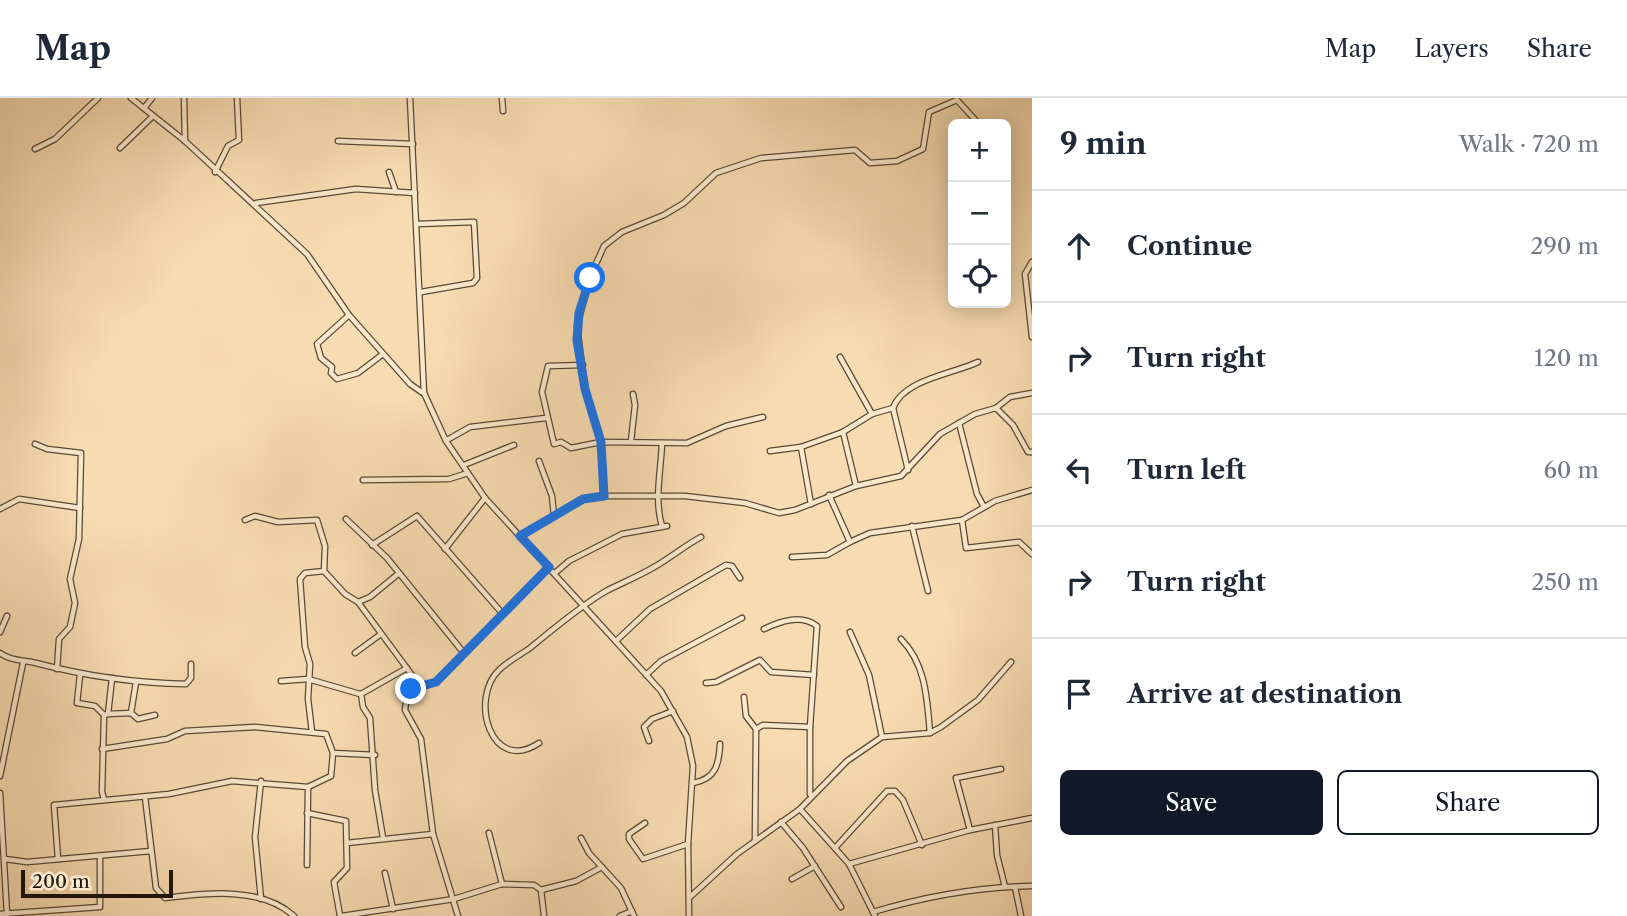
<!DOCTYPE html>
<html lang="en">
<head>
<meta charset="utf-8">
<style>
  body { margin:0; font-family:"Libre Caslon Text",serif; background:#f6f6f7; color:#1f2937 }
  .controls { position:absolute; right:21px; top:21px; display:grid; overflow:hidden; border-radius:10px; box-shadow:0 4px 18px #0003 }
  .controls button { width:63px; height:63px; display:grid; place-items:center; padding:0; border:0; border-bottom:2px solid #e0e1e3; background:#fff; color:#1f2937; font:35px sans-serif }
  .scale { position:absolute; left:21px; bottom:18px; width:152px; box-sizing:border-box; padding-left:7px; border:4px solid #24170e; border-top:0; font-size:19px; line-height:24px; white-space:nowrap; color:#24170e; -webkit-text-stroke:5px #fae8cc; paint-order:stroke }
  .stop { position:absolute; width:21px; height:21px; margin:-16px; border:5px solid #1a73e8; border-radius:50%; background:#fff }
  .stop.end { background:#1a73e8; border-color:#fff; box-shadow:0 2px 7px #0008 }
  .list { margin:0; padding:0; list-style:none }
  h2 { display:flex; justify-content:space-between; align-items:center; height:91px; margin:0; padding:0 28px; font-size:30px }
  h2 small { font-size:23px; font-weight:400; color:#747a83 }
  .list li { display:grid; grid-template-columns:46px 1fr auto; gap:21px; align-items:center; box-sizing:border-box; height:112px; padding:0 28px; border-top:2px solid #e0e1e3 }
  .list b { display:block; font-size:26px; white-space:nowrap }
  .list em { font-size:23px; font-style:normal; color:#747a83 }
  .actions { display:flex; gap:14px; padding:21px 28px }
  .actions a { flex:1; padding:16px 0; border:2px solid #111827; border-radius:10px; text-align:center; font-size:24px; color:#111827 }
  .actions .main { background:#111827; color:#fff }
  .icon { flex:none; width:38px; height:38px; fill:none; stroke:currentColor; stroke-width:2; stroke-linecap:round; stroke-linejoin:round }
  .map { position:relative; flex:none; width:1032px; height:818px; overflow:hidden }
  header { display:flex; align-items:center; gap:42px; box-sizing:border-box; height:98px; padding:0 35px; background:#fff; border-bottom:2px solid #e0e1e3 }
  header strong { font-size:33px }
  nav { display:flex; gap:38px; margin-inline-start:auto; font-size:24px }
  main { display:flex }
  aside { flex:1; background:#fff }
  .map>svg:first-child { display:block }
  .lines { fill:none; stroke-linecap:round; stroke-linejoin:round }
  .street-casing { stroke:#594837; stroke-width:7 }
  .street { stroke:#fae8cc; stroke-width:4.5 }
  .route { stroke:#1a73e8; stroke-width:9 }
</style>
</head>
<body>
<header>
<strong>Map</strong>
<nav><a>Map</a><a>Layers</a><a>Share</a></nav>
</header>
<main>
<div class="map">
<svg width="1032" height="818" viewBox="0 0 1032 818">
  <rect width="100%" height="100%" fill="#f8dcb1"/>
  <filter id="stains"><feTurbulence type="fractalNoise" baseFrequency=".00286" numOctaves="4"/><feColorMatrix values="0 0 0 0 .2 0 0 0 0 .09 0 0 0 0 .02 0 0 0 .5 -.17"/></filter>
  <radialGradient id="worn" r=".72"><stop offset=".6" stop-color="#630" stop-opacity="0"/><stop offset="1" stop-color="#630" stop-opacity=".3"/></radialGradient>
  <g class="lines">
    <defs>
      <g id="street">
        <polyline points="131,0 185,43 307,156 349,217 410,286 423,295"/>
        <polyline points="184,0 185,43"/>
        <polyline points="410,0 424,295 446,343 485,400 661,593 687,639 693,668 688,746 689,818"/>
        <polyline points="502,0 503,13"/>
        <polyline points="145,9 152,0"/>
        <polyline points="338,43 413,46"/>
        <polyline points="120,50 153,18"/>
        <polyline points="35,51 55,41 98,0"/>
        <polyline points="215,74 228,48 239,42 237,0"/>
        <polyline points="389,74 396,94"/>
        <polyline points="256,105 356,91 415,95"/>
        <polyline points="417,126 474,124 477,180 473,185 421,194"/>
        <polyline points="1032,164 1025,176 1032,239"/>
        <polyline points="349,217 317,246 321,260 332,269 331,275 337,281 358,275 383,256"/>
        <polyline points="840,259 872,316"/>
        <polyline points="583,267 548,268 542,294 554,346 561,344 571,350 601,344 687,345 726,328 763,319"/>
        <polyline points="996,310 1013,327 1028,354 1032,354"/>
        <polyline points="959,325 977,396 984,409"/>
        <polyline points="843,334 856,388"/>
        <polyline points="447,342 470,329 546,320"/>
        <polyline points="631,343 635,307 633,296"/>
        <polyline points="35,346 47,351 81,355 79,441 70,481 75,505 70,529 59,541 57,571"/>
        <polyline points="801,349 811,406"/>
        <polyline points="770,353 801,349 843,334 872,316 893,310"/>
        <polyline points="539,363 552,398 554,418"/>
        <polyline points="464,367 514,347"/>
        <path d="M908 372 893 310C904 281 953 276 978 264"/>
        <polyline points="363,382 449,381 468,375"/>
        <polyline points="604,398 601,344 585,291 577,228 590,179 604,148 622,134 664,117 684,105 716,75 761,60 855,52 870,65 897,63 923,51 929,14 957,2 979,26"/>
        <polyline points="0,411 19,401 80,410"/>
        <polyline points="346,421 387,460 463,554"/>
        <polyline points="245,422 255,418 278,424 317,422 325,448 324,473 345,496 358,504 420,588"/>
        <polyline points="962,422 966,450 1019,444 1032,456"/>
        <path d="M662 428C654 402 661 372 662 345"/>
        <polyline points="912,428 928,493"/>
        <polyline points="520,438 583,401 604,398 685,398 745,405 779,415 795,412 856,388 901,378 940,336 975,316 996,310 1010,299 1032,295"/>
        <polyline points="850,444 870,435 962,422 995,403 1032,392"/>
        <polyline points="372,447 417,418 502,515"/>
        <polyline points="445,451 485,400"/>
        <polyline points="792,459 827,457 850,444 829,397"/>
        <polyline points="555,475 569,463 622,436 667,428"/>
        <polyline points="358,504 370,499 398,476"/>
        <path d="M764 531C781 523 801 516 817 528L810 629V696"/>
        <polyline points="0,534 7,518"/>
        <polyline points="850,534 869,577 882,639"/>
        <path d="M901 541C926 566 927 601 930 635"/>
        <polyline points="616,543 650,511 726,467 732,468 740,480"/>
        <path d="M0 555C11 563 23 562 36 565 85 578 135 585 186 586L191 580V566"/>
        <polyline points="355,555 381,536"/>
        <polyline points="80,577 77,605 95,608 104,617"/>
        <polyline points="646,577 661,563 742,520"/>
        <polyline points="281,583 308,581 360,596"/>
        <polyline points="706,585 716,584 760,562 771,574 814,577"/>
        <polyline points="361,596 363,609 370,620 375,692 383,740"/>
        <polyline points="361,596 407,570"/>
        <polyline points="744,599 746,618 756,631 755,743"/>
        <polyline points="131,615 136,584"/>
        <polyline points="108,616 131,615 138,621 155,617"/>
        <polyline points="756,631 763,627 810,629"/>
        <polyline points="312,634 308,601 310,566 305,549 300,481 305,475 324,473"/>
        <polyline points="649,643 644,629 652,621 673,613"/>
        <path d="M539 645C491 677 469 601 499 572 507 564 520 557 530 550 552 532 584 505 608 492 624 484 641 477 656 468 671 459 686 447 701 439"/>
        <polyline points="102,651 167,641 185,633 255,629 326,636 333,655 375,657"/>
        <polyline points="0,678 23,565"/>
        <path d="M693 685C716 681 719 666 720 646"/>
        <polyline points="308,689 331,678 333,655"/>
        <polyline points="0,695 7,816"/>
        <path d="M145 699 156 790 165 800C206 795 261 788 294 818"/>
        <polyline points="104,701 102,694 104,617 108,616 112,580"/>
        <polyline points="800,711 849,766 875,818"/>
        <polyline points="307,715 346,723 347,770 334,784 340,818"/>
        <polyline points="781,724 803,750 841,809"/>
        <polyline points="645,725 629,736 629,741 643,761 688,746"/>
        <polyline points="995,727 997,757 1005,789"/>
        <polyline points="970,732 956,680 1001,671"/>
        <polyline points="489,735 502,786"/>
        <polyline points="581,740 589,755 621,790 634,818"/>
        <polyline points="347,745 433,736"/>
        <polyline points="835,750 887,693 895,693 903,702 922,747"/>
        <polyline points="5,761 27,764 151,753"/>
        <polyline points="58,761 54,707 169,696 232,683 308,689 307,767"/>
        <polyline points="849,766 970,732 1032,720"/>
        <polyline points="385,775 393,811"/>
        <polyline points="792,781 815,768"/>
        <polyline points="1015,789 1021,818"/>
        <polyline points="541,792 544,818"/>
        <polyline points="690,799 737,756 800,711 847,663 882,639 930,635 941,629 978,602 1011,564"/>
        <polyline points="261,801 255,739 261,683"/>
        <path d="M873 814C926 798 978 789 1032 788"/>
        <polyline points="0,816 100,809 100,758"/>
        <polyline points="342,818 454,801 502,786 534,787 541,792 576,783 602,769"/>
        <polyline points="458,818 433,736 421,641 405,612 407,596 411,591 436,584 549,469"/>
        <polyline points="620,818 632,813"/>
      </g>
    </defs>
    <use href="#street" class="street-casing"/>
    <use href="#street" class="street"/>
  </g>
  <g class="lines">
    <polyline class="route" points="411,591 436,584 549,469 520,438 583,401 604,398 601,344 585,291 577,242 579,215 590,180"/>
  </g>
  <rect width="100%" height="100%" filter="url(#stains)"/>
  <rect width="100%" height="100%" fill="url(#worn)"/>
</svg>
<div class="controls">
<button>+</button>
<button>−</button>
<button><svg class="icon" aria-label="locate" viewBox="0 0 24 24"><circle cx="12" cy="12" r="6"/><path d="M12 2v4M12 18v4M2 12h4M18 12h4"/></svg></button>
</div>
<div class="scale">200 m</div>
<div class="stop" style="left:590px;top:180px"></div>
<div class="stop end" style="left:411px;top:591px"></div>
</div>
<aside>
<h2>9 min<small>Walk · 720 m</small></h2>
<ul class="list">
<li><svg class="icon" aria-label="ahead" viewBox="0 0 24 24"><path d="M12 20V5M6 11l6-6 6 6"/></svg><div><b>Continue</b></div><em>290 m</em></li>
<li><svg class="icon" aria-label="right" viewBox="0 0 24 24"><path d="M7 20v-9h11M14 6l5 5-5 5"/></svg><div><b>Turn right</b></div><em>120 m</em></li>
<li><svg class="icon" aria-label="left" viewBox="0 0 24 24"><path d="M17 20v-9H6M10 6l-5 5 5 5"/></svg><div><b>Turn left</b></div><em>60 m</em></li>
<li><svg class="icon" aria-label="right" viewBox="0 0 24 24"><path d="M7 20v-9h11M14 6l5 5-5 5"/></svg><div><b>Turn right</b></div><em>250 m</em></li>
<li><svg class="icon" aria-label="arrive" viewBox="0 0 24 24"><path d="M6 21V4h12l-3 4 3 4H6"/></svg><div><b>Arrive at destination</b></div></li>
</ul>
<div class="actions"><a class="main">Save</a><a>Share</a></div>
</aside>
</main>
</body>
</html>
